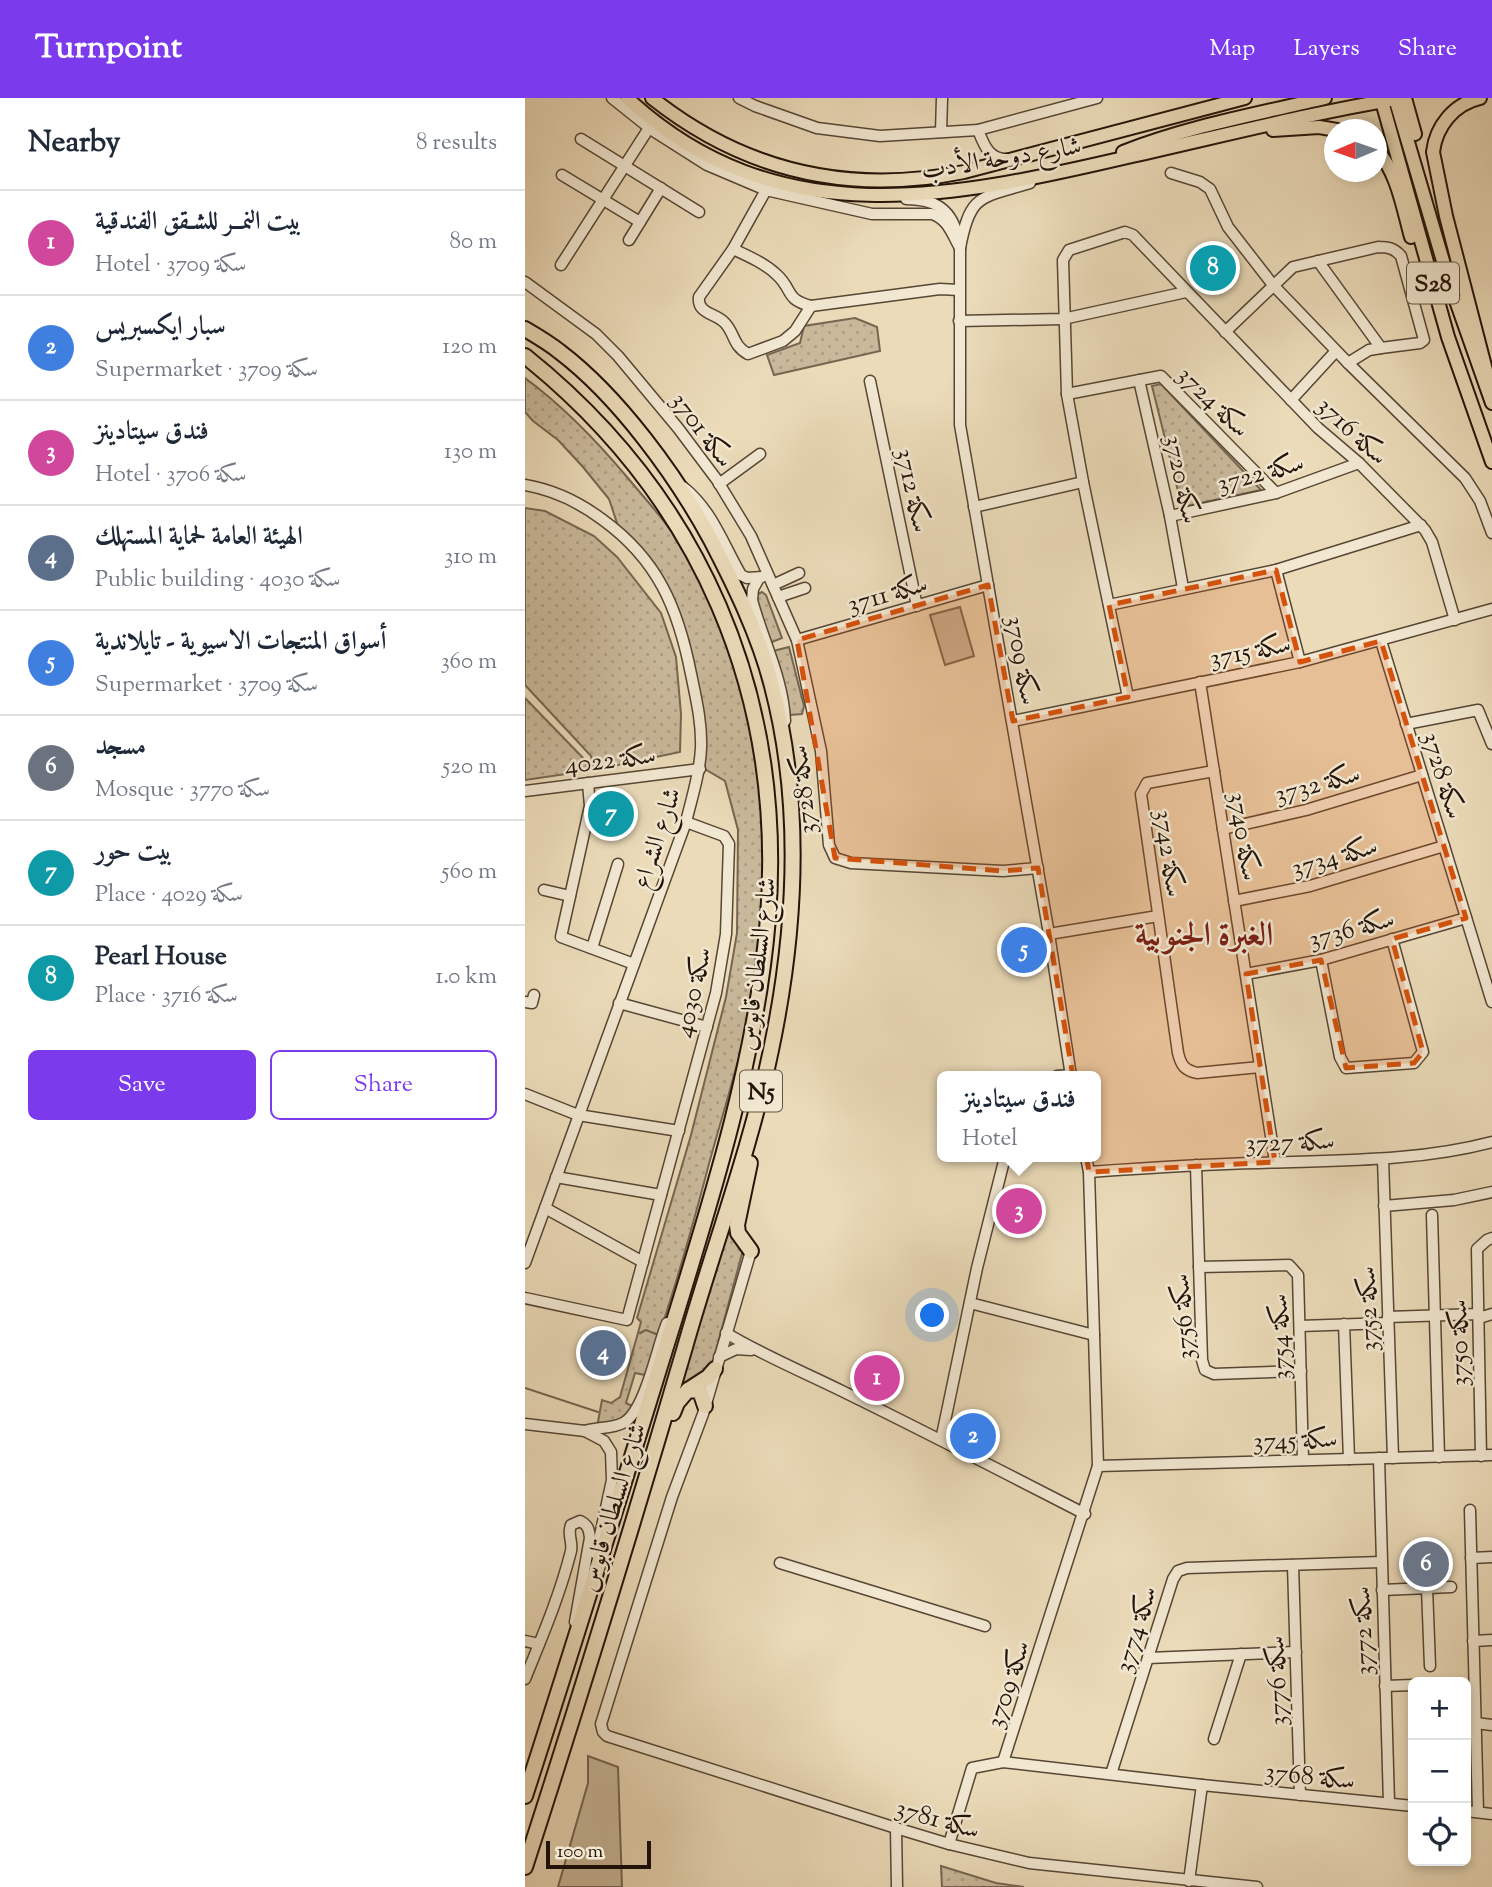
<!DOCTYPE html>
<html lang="en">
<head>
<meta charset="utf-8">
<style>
  body { margin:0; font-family:"Sorts Mill Goudy",Amiri,serif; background:#f6f6f7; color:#1f2937 }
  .controls { position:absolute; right:21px; bottom:21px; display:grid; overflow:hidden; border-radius:10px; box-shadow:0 4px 10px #0003 }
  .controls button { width:63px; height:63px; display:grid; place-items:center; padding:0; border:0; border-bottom:2px solid #e0e1e3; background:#fff; color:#1f2937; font:35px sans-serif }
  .compass { position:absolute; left:799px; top:21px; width:63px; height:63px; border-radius:50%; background:#fff; box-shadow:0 4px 10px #0003; rotate:268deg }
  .scale { position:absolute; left:21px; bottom:18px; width:105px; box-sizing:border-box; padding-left:7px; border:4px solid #241408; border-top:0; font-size:19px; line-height:24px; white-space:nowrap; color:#241408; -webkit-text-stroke:5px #f2e8d2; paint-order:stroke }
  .you { position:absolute; left:408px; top:1218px; width:24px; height:24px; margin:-18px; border:5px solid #fff; border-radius:50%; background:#1a73e8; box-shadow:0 0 0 10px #1a73e833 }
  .badge { display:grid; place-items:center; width:46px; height:46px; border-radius:50%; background:#7c3aed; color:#fff; font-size:23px; font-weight:700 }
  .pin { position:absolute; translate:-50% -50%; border:4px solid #fff; box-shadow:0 2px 7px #0006 }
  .popup { position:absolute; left:412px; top:973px; width:164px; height:91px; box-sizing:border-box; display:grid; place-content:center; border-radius:10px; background:#fff; filter:drop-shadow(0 2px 5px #0005); font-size:23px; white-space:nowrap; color:#747a83 }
  .popup b { font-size:26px; color:#1f2937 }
  .popup::after { content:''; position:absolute; left:50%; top:100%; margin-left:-14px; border:14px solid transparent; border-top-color:#fff }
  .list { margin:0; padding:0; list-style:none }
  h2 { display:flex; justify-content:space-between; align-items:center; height:91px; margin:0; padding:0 28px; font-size:30px }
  h2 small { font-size:23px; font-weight:400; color:#747a83 }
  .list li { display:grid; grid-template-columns:46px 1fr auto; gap:21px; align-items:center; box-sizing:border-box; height:105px; padding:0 28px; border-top:2px solid #e0e1e3 }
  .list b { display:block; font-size:26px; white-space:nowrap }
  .list p { margin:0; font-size:23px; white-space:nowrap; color:#747a83 }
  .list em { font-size:23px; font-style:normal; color:#747a83 }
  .actions { display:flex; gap:14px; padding:21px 28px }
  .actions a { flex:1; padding:16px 0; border:2px solid #7c3aed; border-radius:10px; text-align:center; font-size:24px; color:#7c3aed }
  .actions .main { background:#7c3aed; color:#fff }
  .icon { flex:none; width:38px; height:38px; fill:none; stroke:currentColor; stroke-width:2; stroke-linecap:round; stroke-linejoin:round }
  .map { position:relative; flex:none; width:967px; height:1789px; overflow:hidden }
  header { display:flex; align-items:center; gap:42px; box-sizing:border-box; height:98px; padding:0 35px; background:#7c3aed; color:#fff }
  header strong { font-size:33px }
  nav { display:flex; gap:38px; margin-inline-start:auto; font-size:24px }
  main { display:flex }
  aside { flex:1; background:#fff }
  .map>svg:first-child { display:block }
  .grass { fill:url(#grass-dots); stroke:#766652; stroke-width:2 }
  .garden { fill:#c9b99b; stroke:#766652; stroke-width:2 }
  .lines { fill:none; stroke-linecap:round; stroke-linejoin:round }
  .stream { stroke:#73634e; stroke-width:2 }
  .minor-casing { stroke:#564634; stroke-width:13 }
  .major-casing { stroke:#241408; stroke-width:16 }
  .highway-casing { stroke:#241408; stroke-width:18 }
  .minor { stroke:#f2e8d2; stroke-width:10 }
  .major { stroke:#ebdbb9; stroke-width:12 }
  .highway { stroke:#ebdbb9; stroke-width:14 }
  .marked { fill:#d4520c; fill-opacity:0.2; stroke:#d4520c; stroke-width:5; stroke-dasharray:14 9; stroke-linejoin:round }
  .labels { text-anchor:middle; stroke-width:5; stroke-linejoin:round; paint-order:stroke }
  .shield { fill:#f2e8d2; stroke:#625445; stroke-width:2 }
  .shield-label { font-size:24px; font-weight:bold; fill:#241408 }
  .street-label { font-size:26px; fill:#241408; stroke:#f2e8d2 }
  .district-label { font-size:33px; font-weight:bold; fill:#7a1f14; stroke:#f2e8d2 }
</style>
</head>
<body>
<header>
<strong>Turnpoint</strong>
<nav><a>Map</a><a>Layers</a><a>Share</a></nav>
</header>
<main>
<aside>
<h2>Nearby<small>8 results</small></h2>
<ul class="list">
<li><span class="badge" style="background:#d1479c">1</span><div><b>بيت النمــر للشـقق الفندقية</b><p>Hotel · سكة 3709</p></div><em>80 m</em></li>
<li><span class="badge" style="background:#3f7fe0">2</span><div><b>سبار ايكسبريس</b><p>Supermarket · سكة 3709</p></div><em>120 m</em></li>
<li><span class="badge" style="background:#d1479c">3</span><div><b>فندق سيتادينز</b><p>Hotel · سكة 3706</p></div><em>130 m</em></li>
<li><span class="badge" style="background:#5c6f8a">4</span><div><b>الهيئة العامة لحماية المستهلك</b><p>Public building · سكة 4030</p></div><em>310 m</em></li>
<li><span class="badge" style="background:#3f7fe0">5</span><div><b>أسواق المنتجات الاسيوية - تايلاندية</b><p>Supermarket · سكة 3709</p></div><em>360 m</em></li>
<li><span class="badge" style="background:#6b7280">6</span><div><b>مسجد</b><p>Mosque · سكة 3770</p></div><em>520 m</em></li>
<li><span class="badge" style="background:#0f9aa8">7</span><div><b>بيت حور</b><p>Place · سكة 4029</p></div><em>560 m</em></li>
<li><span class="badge" style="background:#0f9aa8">8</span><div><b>Pearl House</b><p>Place · سكة 3716</p></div><em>1.0 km</em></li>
</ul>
<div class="actions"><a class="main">Save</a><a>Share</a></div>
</aside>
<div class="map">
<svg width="967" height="1789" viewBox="0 0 967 1789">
  <defs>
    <pattern id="grass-dots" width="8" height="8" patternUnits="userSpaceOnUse" patternTransform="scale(1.75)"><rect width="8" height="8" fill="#c9b99b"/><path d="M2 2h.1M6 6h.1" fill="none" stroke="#ac9e84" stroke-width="1.8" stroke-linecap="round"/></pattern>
  </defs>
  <rect width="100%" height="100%" fill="#ebdbb9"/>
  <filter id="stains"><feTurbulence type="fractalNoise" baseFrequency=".00286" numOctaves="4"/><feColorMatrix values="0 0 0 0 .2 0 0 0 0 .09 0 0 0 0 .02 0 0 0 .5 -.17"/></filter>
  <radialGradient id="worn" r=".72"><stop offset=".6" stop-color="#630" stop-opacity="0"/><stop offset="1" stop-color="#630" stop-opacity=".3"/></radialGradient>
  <g class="grass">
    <polygon points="330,220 352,229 355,253 249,277 242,257 275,245 279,228"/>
    <path d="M0 280C38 308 71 342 102 379 122 403 146 429 162 457 229 573 246 712 235 844 229 919 205 990 185 1062 166 1135 146 1207 120 1277L110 1275 101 1305 109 1309 100 1322 72 1329 77 1302 86 1305 95 1299 116 1224 112 1220 166 1037 201 899 212 835 213 732 200 683 178 670 179 648 145 496 94 431 84 401 58 369 33 342 8 323 0 314Z"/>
    <polygon points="636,286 736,392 657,409 627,288"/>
    <polygon points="0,410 20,413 69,438 92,459 136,515 151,559 156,616 155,654 69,672 66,658 0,587"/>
    <polygon points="237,494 241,497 257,540 245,545 231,504 233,496"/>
    <polygon points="264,549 279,608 277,616 265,617 248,553"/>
    <polygon points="0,600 61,663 62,673 0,682"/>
    <polygon points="203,1124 218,1152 187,1267 154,1288"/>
    <polygon points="416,1768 471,1785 499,1789 417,1789"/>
  </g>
  <g class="garden">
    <polygon points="435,509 449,558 420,567 405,517"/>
    <polygon points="63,1658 93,1669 97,1789 33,1789 63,1685"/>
  </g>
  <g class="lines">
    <g class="stream">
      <polyline points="115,1235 121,1232 131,1236"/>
      <polyline points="0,1290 73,1314"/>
    </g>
    <defs>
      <g id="minor">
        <path d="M87 0 127 32 182 67 241 92 347 116H407C423 121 427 136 435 150"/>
        <polyline points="214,0 230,8 292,30 355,38 453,32 572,0"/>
        <path d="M453 32C459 47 464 62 483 61"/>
        <polyline points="416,34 417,0"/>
        <polyline points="56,41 174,114"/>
        <polyline points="646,75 675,84 685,91 703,129 748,187 823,265 940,380 955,403 967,435"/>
        <polyline points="37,77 115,124"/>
        <path d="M505 85C456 100 445 95 435 150V327L524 836 546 978"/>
        <path d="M241 92 208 151 174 199C172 216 191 215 200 225 210 236 208 248 223 256L258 243 270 233 286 208"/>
        <path d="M381 101C407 101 425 109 432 136"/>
        <polyline points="104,142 136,90"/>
        <path d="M208 151C223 158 239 165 251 176 269 192 259 201 286 208L415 191 434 192"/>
        <polyline points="793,163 856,250 844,252 823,265"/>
        <polyline points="36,167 124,30"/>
        <polyline points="0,184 71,236 93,258 153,330 192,382 226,438 272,542 296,653 304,747 310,760 326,765 478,773 513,770"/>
        <polyline points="434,223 538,221 661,194"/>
        <path d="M700 234 768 169 853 149C863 149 869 150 876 158L899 242 895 245 856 250"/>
        <polyline points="614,282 645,418 658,490"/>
        <polyline points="345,283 392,508"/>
        <polyline points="542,296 636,278 751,395"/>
        <polyline points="766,302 811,253"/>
        <polyline points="194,386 235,356"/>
        <path d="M0 387C29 392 54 404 78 422 133 462 153 510 166 576 171 600 177 625 176 650 175 675 167 699 161 724L0 1165"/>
        <path d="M158 389C187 412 198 446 216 477L222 480 237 479"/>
        <polyline points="449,409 558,384"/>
        <polyline points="645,418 751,395 834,365"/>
        <polyline points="751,472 775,564"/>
        <path d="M234 480 228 491 227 502C238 543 258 580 260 623"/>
        <polyline points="248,487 274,475"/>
        <polyline points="253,499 280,490"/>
        <polyline points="584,507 751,472 896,427"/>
        <polyline points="272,542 463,487"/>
        <polyline points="856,543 967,904"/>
        <polyline points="675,584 750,1064"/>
        <polyline points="603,599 558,384 542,296 538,162 544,152 600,134 608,137 793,330 834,365 900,432 907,444 930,522"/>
        <polyline points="488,623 775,564 967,511"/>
        <polyline points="881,626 953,612 967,646"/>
        <path d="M689 673 622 685 616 696 653 955C656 967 659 972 672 975L735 969"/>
        <polyline points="63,685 65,708 36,839 109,866"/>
        <polyline points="0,693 175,671"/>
        <polyline points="698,731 781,712 897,677"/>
        <polyline points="19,792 45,798"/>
        <polyline points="709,803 785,788 919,748"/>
        <polyline points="524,836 633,818"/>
        <polyline points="67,850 93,766"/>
        <polyline points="796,862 815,959 821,970 889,965 898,954 867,841"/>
        <polyline points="721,876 796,862 941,820"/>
        <polyline points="0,904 7,905 9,897"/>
        <polyline points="94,905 182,929"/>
        <polyline points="532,978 546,977"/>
        <polyline points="0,996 53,1017 154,1033"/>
        <polyline points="858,1061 868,1360"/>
        <polyline points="671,1067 677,1262 680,1272 689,1276 776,1273"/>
        <path d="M564 1074C620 1070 677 1066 734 1065 812 1062 891 1064 967 1044"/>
        <polyline points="31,1079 136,1097"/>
        <polyline points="859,1108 929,1102 967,1094"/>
        <polyline points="20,1110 118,1164"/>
        <polyline points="907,1117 914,1359"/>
        <polyline points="226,1153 178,1316 147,1399 76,1626 78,1634 82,1638 371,1730 424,1746 504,1765 732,1789"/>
        <polyline points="674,1169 764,1167 773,1177 778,1362"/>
        <polyline points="0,1200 102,1222 191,895 201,836 204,746 199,738 161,724"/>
        <polyline points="445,1205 569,1237"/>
        <polyline points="863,1219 954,1216"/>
        <polyline points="954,1220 967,1216"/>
        <polyline points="819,1226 824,1361"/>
        <polyline points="775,1228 863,1225"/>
        <path d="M201 1235C239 1258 281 1275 321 1295 401 1334 480 1375 560 1416"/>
        <polyline points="194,1259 211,1251 226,1252"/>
        <polyline points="0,1326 60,1333 79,1343 86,1354 87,1382 71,1456"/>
        <path d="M60 1333C73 1329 86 1331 98 1325 120 1314 132 1249 142 1225"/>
        <polyline points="416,1342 452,1170 480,1059"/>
        <polyline points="956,1358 952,1151 962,1142 967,1140"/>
        <polyline points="854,1360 864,1705"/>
        <polyline points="573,1368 967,1357"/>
        <polyline points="945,1412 953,1714"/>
        <polyline points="946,1460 967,1459"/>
        <polyline points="255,1465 460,1528"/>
        <polyline points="768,1467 775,1697"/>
        <polyline points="902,1490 905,1568"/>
        <polyline points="857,1492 926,1489"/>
        <polyline points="0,1543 14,1546"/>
        <polyline points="948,1543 967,1542"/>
        <polyline points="623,1560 771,1554"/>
        <path d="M0 1581C17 1539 35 1497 46 1453 48 1443 42 1437 46 1427L55 1423C63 1427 64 1431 65 1440L50 1524"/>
        <polyline points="860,1588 888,1587"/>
        <polyline points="951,1625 967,1627"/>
        <polyline points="689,1641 716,1556"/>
        <polyline points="478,1664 573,1368 564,1074 561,1059"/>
        <polyline points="586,1676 648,1481 653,1473 662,1470 856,1464"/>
        <polyline points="941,1713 967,1716"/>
        <polyline points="371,1730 372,1789"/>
        <polyline points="424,1746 447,1670 478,1664 677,1687 888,1708"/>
        <polyline points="664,1783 677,1687"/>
      </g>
      <g id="major">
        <path d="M102 0C252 139 427 100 607 58 696 38 786 15 876 0"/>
        <path d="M127 0C219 73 324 97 439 74L720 0"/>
        <polyline points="856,0 923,239 967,364"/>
        <polyline points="870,0 923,180 967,305"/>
        <polyline points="880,0 890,36"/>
        <path d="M955 0C929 6 911 28 908 54L921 118 967 295"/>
        <polyline points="748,32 794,29 812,32"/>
        <path d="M852 52C872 74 878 110 886 139"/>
        <path d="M598 54C664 28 732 16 800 0"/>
      </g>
      <g id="highway">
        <path d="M0 231C12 238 24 245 35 254 93 298 151 377 186 442 210 488 234 537 247 588 278 707 271 833 246 952 225 1053 188 1150 160 1249 109 1423 56 1596 0 1769"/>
        <path d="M0 258C176 399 260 596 243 820 232 962 182 1116 140 1252 94 1401 48 1550 0 1698"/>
        <polyline points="225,1065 212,1127 213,1135 226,1153"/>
        <polyline points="163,1292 183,1279 190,1271"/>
        <polyline points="148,1315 152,1305 163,1292 175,1293 180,1308"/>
      </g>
    </defs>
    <use href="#minor" class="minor-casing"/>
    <use href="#major" class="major-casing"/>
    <use href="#highway" class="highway-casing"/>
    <use href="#minor" class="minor"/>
    <use href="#major" class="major"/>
    <use href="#highway" class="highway"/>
  </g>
  <path class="marked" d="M751 472 775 564 856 543 941 820 867 841 898 954 889 965 821 970 796 862 721 876 750 1064 564 1074 513 770 478 773 310 760 272 542 463 487 488 623 603 599 584 507Z"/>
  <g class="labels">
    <g class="shield">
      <rect x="882" y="164.5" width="52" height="41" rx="5"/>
      <rect x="215" y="972.5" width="42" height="41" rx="5"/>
    </g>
    <g class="shield-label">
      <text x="908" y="193">S28</text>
      <text x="236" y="1001">N5</text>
    </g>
    <g class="street-label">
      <text transform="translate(476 59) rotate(-9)" y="9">شارع دوحة الأدب</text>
      <text transform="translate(689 303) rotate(44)" y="9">سكة 3724</text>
      <text transform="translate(178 331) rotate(53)" y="9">سكة 3701</text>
      <text transform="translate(828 332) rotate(43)" y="9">سكة 3716</text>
      <text transform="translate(735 374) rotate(-15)" y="9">سكة 3722</text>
      <text transform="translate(658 381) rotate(78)" y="9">سكة 3720</text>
      <text transform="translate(389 392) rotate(78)" y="9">سكة 3712</text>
      <text transform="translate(362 495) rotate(-16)" y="9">سكة 3711</text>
      <text transform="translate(725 552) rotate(-11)" y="9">سكة 3715</text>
      <text transform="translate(498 562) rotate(80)" y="9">سكة 3709</text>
      <text transform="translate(85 661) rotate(-7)" y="9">سكة 4022</text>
      <text transform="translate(919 677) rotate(73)" y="9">سكة 3728</text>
      <text transform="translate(792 685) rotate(-15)" y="9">سكة 3732</text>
      <text transform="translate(277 692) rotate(-96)" y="9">سكة 3728</text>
      <text transform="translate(720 738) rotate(81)" y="9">سكة 3740</text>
      <text transform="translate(131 740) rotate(-72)" y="9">شارع الشراع</text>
      <text transform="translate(645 755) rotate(82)" y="9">سكة 3742</text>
      <text transform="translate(809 758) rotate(-16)" y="9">سكة 3734</text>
      <text transform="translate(826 830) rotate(-15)" y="9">سكة 3736</text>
      <text transform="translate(231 866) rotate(-83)" y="9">شارع السلطان قابوس</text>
      <text transform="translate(167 894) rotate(-77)" y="9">سكة 4030</text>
      <text transform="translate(765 1043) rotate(-2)" y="9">سكة 3727</text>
      <text transform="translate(842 1211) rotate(-92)" y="9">سكة 3752</text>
      <text transform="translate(657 1219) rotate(-94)" y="9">سكة 3756</text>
      <text transform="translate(754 1239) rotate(-92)" y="9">سكة 3754</text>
      <text transform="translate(933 1245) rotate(-91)" y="9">سكة 3750</text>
      <text transform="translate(770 1341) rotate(-2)" y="9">سكة 3745</text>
      <text transform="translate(87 1409) rotate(-73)" y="9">شارع السلطان قابوس</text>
      <text transform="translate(610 1531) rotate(-73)" y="9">سكة 3774</text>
      <text transform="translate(837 1533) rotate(-92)" y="9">سكة 3772</text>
      <text transform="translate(751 1583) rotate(-92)" y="9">سكة 3776</text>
      <text transform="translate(482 1586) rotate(-72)" y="9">سكة 3709</text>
      <text transform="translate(785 1677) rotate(6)" y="9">سكة 3768</text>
      <text transform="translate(413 1720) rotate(16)" y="9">سكة 3781</text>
    </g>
    <g class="district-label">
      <text x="679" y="847">الغبرة الجنوبية</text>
    </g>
  </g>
  <rect width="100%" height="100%" filter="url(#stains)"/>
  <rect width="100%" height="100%" fill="url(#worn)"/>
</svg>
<div class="controls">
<button>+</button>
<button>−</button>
<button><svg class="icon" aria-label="locate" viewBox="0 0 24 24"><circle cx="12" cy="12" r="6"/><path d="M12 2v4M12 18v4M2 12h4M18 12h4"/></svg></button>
</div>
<svg class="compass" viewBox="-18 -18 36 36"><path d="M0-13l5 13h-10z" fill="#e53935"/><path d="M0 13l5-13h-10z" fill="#747a83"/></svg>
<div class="scale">100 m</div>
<div class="you"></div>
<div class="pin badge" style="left:352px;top:1280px;background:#d1479c">1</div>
<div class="pin badge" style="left:448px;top:1338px;background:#3f7fe0">2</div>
<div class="pin badge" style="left:494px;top:1113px;background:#d1479c">3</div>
<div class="popup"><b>فندق سيتادينز</b>Hotel</div>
<div class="pin badge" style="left:78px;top:1255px;background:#5c6f8a">4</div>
<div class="pin badge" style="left:499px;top:852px;background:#3f7fe0">5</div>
<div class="pin badge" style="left:901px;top:1466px;background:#6b7280">6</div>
<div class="pin badge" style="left:86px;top:716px;background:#0f9aa8">7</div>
<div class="pin badge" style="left:688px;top:170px;background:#0f9aa8">8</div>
</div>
</main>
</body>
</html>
